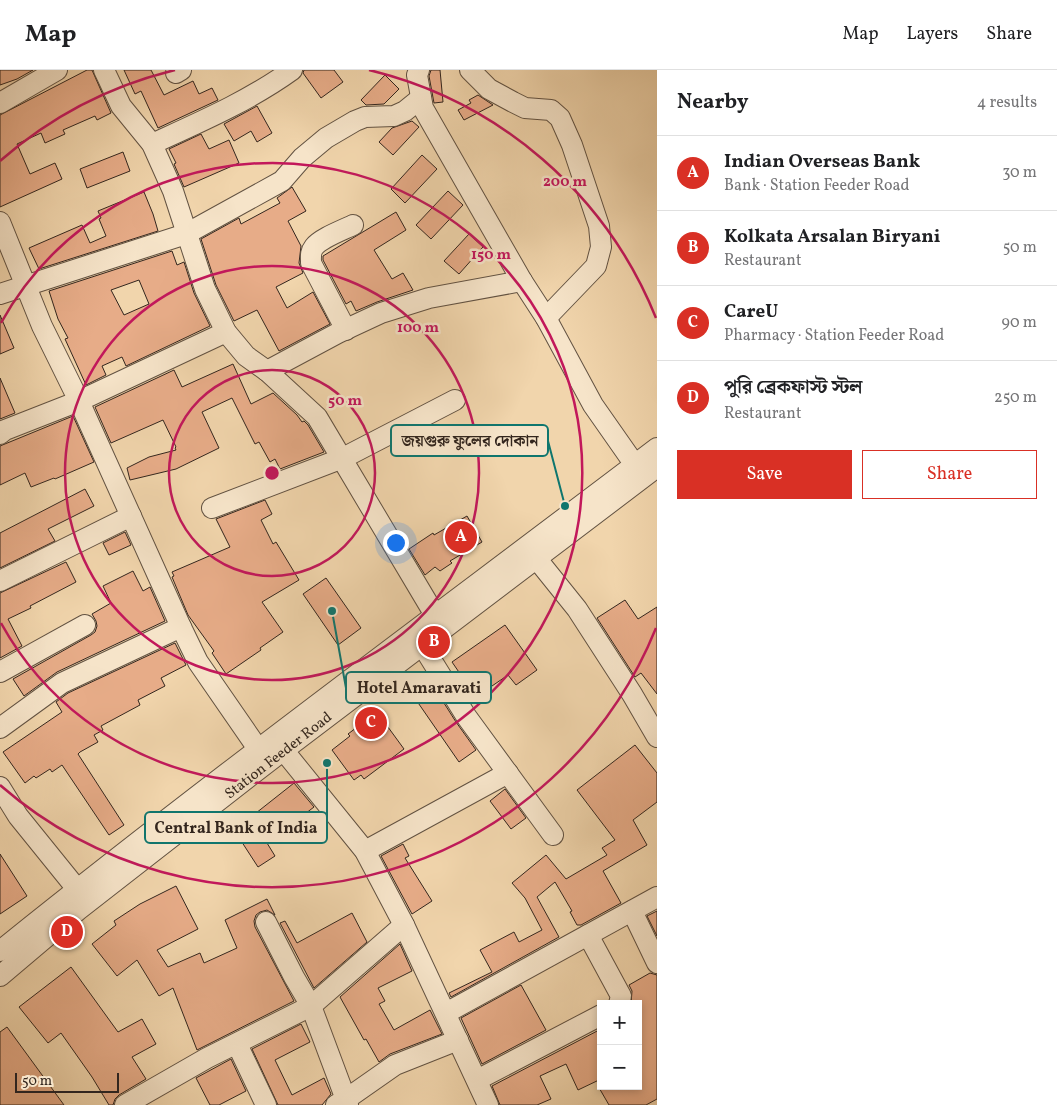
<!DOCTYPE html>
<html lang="en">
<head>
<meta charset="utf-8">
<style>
  body { margin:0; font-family:Vollkorn,"Noto Serif Bengali",serif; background:#f2f2f2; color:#202124 }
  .controls { position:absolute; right:15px; bottom:15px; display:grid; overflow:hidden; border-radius:0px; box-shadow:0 2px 8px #0003 }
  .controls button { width:45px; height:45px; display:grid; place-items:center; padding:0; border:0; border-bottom:1px solid #e0e0e0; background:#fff; color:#202124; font:25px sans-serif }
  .scale { position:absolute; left:15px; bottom:12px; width:104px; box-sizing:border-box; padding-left:5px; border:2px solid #33261e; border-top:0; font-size:14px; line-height:18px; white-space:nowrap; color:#33261e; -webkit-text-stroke:4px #f6e4c9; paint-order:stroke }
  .you { position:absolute; left:395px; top:472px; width:18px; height:18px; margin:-12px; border:4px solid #fff; border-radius:50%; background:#1a73e8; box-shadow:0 0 0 8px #1a73e833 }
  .badge { display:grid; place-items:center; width:32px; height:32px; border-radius:50%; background:#d93025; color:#fff; font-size:16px; font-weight:700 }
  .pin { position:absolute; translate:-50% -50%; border:2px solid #fff; box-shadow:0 1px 5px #0006 }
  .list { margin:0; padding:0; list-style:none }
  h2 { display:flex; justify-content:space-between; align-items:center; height:65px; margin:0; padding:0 20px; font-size:21px }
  h2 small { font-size:16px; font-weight:400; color:#757577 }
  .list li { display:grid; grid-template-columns:32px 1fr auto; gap:15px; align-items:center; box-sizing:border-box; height:75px; padding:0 20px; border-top:1px solid #e0e0e0 }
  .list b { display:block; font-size:19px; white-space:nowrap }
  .list p { margin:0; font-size:16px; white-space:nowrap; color:#757577 }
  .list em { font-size:16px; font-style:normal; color:#757577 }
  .actions { display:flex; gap:10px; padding:15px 20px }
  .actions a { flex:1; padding:11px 0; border:1px solid #d93025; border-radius:0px; text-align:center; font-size:18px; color:#d93025 }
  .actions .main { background:#d93025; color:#fff }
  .map { position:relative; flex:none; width:657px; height:1035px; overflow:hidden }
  header { display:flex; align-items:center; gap:30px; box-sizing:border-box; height:70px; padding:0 25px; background:#fff; border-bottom:1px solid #e0e0e0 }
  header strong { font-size:24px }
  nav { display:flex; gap:28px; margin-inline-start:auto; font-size:18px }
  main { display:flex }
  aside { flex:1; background:#fff }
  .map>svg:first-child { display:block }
  .building { fill:#e7ac88; stroke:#33261e; fill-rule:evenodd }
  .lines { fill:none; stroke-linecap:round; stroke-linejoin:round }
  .minor-casing { stroke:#625242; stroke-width:22 }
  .minor { stroke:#f6e4c9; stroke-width:20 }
  .ring { fill:none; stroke:#c2185b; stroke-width:2.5 }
  .labels { text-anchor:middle; stroke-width:5; stroke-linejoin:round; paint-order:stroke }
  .street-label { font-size:15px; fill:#33261e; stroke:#f6e4c9 }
  .centre { fill:#c2185b; stroke:#f6e4c9; stroke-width:2.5 }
  .ring-label { font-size:15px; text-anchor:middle; font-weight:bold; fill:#c2185b; stroke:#f6e4c9; stroke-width:5; stroke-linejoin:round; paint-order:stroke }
  .leader { fill:none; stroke:#0f766e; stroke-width:2 }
  .callout-dot { fill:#0f766e; stroke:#f6e4c9; stroke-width:2 }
  .callout { fill:#f6e4c9; stroke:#0f766e; stroke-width:2 }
  .callout-label { font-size:16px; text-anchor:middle; font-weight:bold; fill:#33261e }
</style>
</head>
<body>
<header>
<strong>Map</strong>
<nav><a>Map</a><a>Layers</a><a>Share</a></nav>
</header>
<main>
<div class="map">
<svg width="657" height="1035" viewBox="0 0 657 1035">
  <rect width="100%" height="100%" fill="#f1d5ac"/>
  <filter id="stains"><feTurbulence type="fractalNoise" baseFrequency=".004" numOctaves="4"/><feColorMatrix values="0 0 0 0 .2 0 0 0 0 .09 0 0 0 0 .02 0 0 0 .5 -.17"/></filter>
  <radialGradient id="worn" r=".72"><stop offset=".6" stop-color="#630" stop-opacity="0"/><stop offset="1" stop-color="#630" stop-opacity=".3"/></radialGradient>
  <g class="building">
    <polygon points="0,0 33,0 17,9 0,15"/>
    <polygon points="87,0 92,0 111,43 97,50 95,46 63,60 65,64 45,73 41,63 17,74 30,104 55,93 62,109 0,137 0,45"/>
    <polygon points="124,0 151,0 164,25 193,11 199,24 212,18 218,30 158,58 141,21 135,24"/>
    <polygon points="304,0 334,0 343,12 321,28 303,3"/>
    <polygon points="431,0 440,0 443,32 434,33 429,6"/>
    <polygon points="385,5 399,19 384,34 366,35 361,30"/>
    <polygon points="478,25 493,35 464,50 458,40 471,33 469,30"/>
    <polygon points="257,36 272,63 257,72 251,61 234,71 224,54"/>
    <polygon points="412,51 419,57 393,85 379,72 392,58"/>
    <polygon points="201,64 209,79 229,70 239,93 184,117 174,94 176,93 169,79"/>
    <polygon points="123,82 130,101 87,118 80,99"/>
    <polygon points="422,85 437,99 405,133 391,119"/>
    <polygon points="292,117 306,141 288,151 301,176 299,193 303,203 276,217 287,238 313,222 330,254 279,281 257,240 234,251 216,215 201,169 239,148 241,154 280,133 277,128"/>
    <polygon points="448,121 463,135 431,169 416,155"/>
    <polygon points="144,122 153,144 158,161 39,199 29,178 82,155 90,173 106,166 99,149 101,148 98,141"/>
    <polygon points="396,142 406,160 374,180 392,209 403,203 413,220 377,232 356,241 351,231 346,234 323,190 323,186"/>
    <polygon points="469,164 483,177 459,204 444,191"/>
    <path d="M172 181 177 195 184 192 194 223 210 256 126 296 122 287 102 296 106 305 86 315 65 269 68 268 58 249 49 221ZM139 210 149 234 124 245 111 220Z"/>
    <polygon points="0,245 14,278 0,284"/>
    <polygon points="233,294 251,334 273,323 297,345 302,352 304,351 308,355 324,382 280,399 275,389 270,392 259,372 255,374 232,328 202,342 219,378 176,399 130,410 127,398 149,387 176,380 175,378 176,377 163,350 111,373 95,337 174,300 182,317"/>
    <polygon points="0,308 15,343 0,349"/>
    <polygon points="73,346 94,392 55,409 54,408 31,417 25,403 0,415 0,376"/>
    <polygon points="85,419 94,436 48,459 55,471 0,498 0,463"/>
    <polygon points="265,430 272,444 261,450 273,474 276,472 299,510 262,532 283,562 260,578 261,580 226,604 212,583 214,581 188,545 172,507 174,506 172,502 230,477 216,449"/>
    <polygon points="467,446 482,472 450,491 452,493 440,501 435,497 425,505 409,479 433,463 434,465"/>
    <polygon points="125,462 131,475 109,485 103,473"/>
    <polygon points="66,492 76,512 30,536 31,538 8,549 22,576 0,588 0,523"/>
    <polygon points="133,501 143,521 150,517 165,551 57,602 24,626 13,609 91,565 95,562 97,556 96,551 92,544 111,533 103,516"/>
    <polygon points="326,508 361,558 338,575 303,524"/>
    <polygon points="625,530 638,549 657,537 657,624 641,603 635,607 597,548"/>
    <polygon points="505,555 537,600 516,615 508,605 476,627 452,592"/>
    <polygon points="175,573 186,595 161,608 165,616 138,630 140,635 101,656 103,660 94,665 98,672 80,682 78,684 124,755 109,765 62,695 52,702 50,699 36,708 34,706 25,713 3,682 62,642 56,632 68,623"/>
    <polygon points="430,611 456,652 476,680 459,692 412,624"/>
    <polygon points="377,642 404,679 364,709 361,705 354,710 332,680 350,666 348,664"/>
    <polygon points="635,675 657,703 657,732 633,750 647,775 603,801 621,833 581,855 577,855 570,842 572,841 555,812 537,827 559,867 451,927 449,923 492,902 480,880 514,862 519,872 542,860 525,828 512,813 546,785 566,809 607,785 602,778 615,770 577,720"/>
    <polygon points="294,713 314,737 267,773 275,786 258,797 236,763 254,751 251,747"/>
    <polygon points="505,719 526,748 511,759 490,731"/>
    <polygon points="403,774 409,786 405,788 432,831 412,844 381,786"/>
    <polygon points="0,784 27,826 0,844"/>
    <polygon points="176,816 198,859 157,880 168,897 200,883 204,893 237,878 225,850 267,829 275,845 267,840 260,842 256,845 254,851 255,857 294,931 197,980 173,918 159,926 137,890 117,906 92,874 116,855 114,851 140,834"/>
    <polygon points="657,841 657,866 647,846"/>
    <polygon points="352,843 367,872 314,918 280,853 285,851 297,873"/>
    <polygon points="400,874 412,901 378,918 385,931 379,934 394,960 430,940 442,964 390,984 379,992 366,969 364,970 340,927"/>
    <polygon points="71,897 118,962 142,949 156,974 132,987 146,1009 119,1025 115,1029 113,1035 109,1035 92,1007 61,963 48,973 19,937"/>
    <polygon points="650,903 657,905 657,1029 646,1035 609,1035 598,1016 638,1016 638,934 631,934 632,921 629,915"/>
    <polygon points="521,915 546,960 482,994 461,948"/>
    <polygon points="301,954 310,972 275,990 292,1025 324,1008 331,1024 322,1035 278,1035 252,979"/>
    <polygon points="7,957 64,1035 0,1035 0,962"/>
    <polygon points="601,959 601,1009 578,1020 566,994 540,1006 551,1029 537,1035 500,1035 492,1016"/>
    <polygon points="231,989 246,1021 219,1035 210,1035 196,1008"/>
  </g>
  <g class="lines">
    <defs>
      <g id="minor">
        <polyline points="104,0 121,36 152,74 173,121 205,219 226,262 246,286 267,301 317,347 442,557"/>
        <polyline points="419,0 417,5 423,38 522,211 546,248 593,335 635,395"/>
        <polyline points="470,0 489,19 513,32 525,38 551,40 560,48 572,75 599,156 601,177 596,196 546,248"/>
        <polyline points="176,3 181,0"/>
        <polyline points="0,33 57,0"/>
        <path d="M152 74C200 52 249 31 292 0"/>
        <polyline points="0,152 42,256 79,331 181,557 198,592 265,689"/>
        <polyline points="0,224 186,164 282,111 302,88 326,68 355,51 365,47 394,46 405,41 421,28"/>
        <path d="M346 260 311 193C311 187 310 182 314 177 321 168 343 160 353 155"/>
        <polyline points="267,301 338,263 381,243 429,228 522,211"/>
        <polyline points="0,364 5,360 79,331 226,262"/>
        <polyline points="212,438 343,388 455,330"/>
        <polyline points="536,488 577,539 632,624 657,667"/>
        <polyline points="0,511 131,446"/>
        <polyline points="422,575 466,646 553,765"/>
        <polyline points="0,602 85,555"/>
        <polyline points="0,658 62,613 181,557"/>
        <polyline points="284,681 365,781 404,855 488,1035"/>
        <polyline points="0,717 18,746 77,819"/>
        <polyline points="365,781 508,703"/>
        <polyline points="632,841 657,893"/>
        <polyline points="266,852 294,907 311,936 348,1035"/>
        <polyline points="588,865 621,926 619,934"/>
        <path d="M0 881C215 708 437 545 657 378"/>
        <polyline points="0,906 78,840 268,692 657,397"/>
        <polyline points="446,943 657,827"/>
        <polyline points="237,974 266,1035"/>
        <polyline points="477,1010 601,945"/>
        <polyline points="125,1035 207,988 311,936 404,855"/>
        <polyline points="336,1035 345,1030 395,995 458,970"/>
      </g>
    </defs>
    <use href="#minor" class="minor-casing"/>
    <use href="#minor" class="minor"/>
  </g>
  <g class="ring">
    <circle cx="272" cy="403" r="103"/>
    <circle cx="272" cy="403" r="207"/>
    <path d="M1 253A310 310 0 1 1 1 553"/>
    <path d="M656 558A414 414 0 0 1 0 715M0 91A414 414 0 0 1 175 0M369 0A414 414 0 0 1 656 248"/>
  </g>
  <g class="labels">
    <g class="street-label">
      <text transform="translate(278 685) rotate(-38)" y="5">Station Feeder Road</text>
    </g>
  </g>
  <circle cx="272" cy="403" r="8" class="centre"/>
  <g class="ring-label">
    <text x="565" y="116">200 m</text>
    <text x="491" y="189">150 m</text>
    <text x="418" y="262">100 m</text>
    <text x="345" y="335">50 m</text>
  </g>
  <path class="leader" d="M565 436L548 371M332 541L346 618M327 693L327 757"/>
  <g class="callout-dot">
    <circle cx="565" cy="436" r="5"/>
    <circle cx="332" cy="541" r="5"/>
    <circle cx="327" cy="693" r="5"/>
  </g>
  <g class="callout">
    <rect x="391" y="355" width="157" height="31" rx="5"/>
    <rect x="346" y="602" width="145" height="31" rx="5"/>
    <rect x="145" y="742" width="182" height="31" rx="5"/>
  </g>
  <g class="callout-label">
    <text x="470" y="376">জয়গুরু ফুলের দোকান</text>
    <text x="419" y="623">Hotel Amaravati</text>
    <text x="236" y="763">Central Bank of India</text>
  </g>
  <rect width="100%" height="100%" filter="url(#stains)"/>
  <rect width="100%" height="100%" fill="url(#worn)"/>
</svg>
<div class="controls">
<button>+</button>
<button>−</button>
</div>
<div class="scale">50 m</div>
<div class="you"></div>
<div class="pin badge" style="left:461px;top:467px">A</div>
<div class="pin badge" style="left:434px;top:572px">B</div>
<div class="pin badge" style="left:371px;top:653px">C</div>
<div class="pin badge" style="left:67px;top:862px">D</div>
</div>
<aside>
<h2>Nearby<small>4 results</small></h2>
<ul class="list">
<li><span class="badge">A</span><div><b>Indian Overseas Bank</b><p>Bank · Station Feeder Road</p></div><em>30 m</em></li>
<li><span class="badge">B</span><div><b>Kolkata Arsalan Biryani</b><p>Restaurant</p></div><em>50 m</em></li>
<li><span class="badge">C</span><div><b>CareU</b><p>Pharmacy · Station Feeder Road</p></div><em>90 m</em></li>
<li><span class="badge">D</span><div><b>পুরি ব্রেকফাস্ট স্টল</b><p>Restaurant</p></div><em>250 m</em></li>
</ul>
<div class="actions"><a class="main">Save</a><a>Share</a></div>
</aside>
</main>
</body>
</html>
